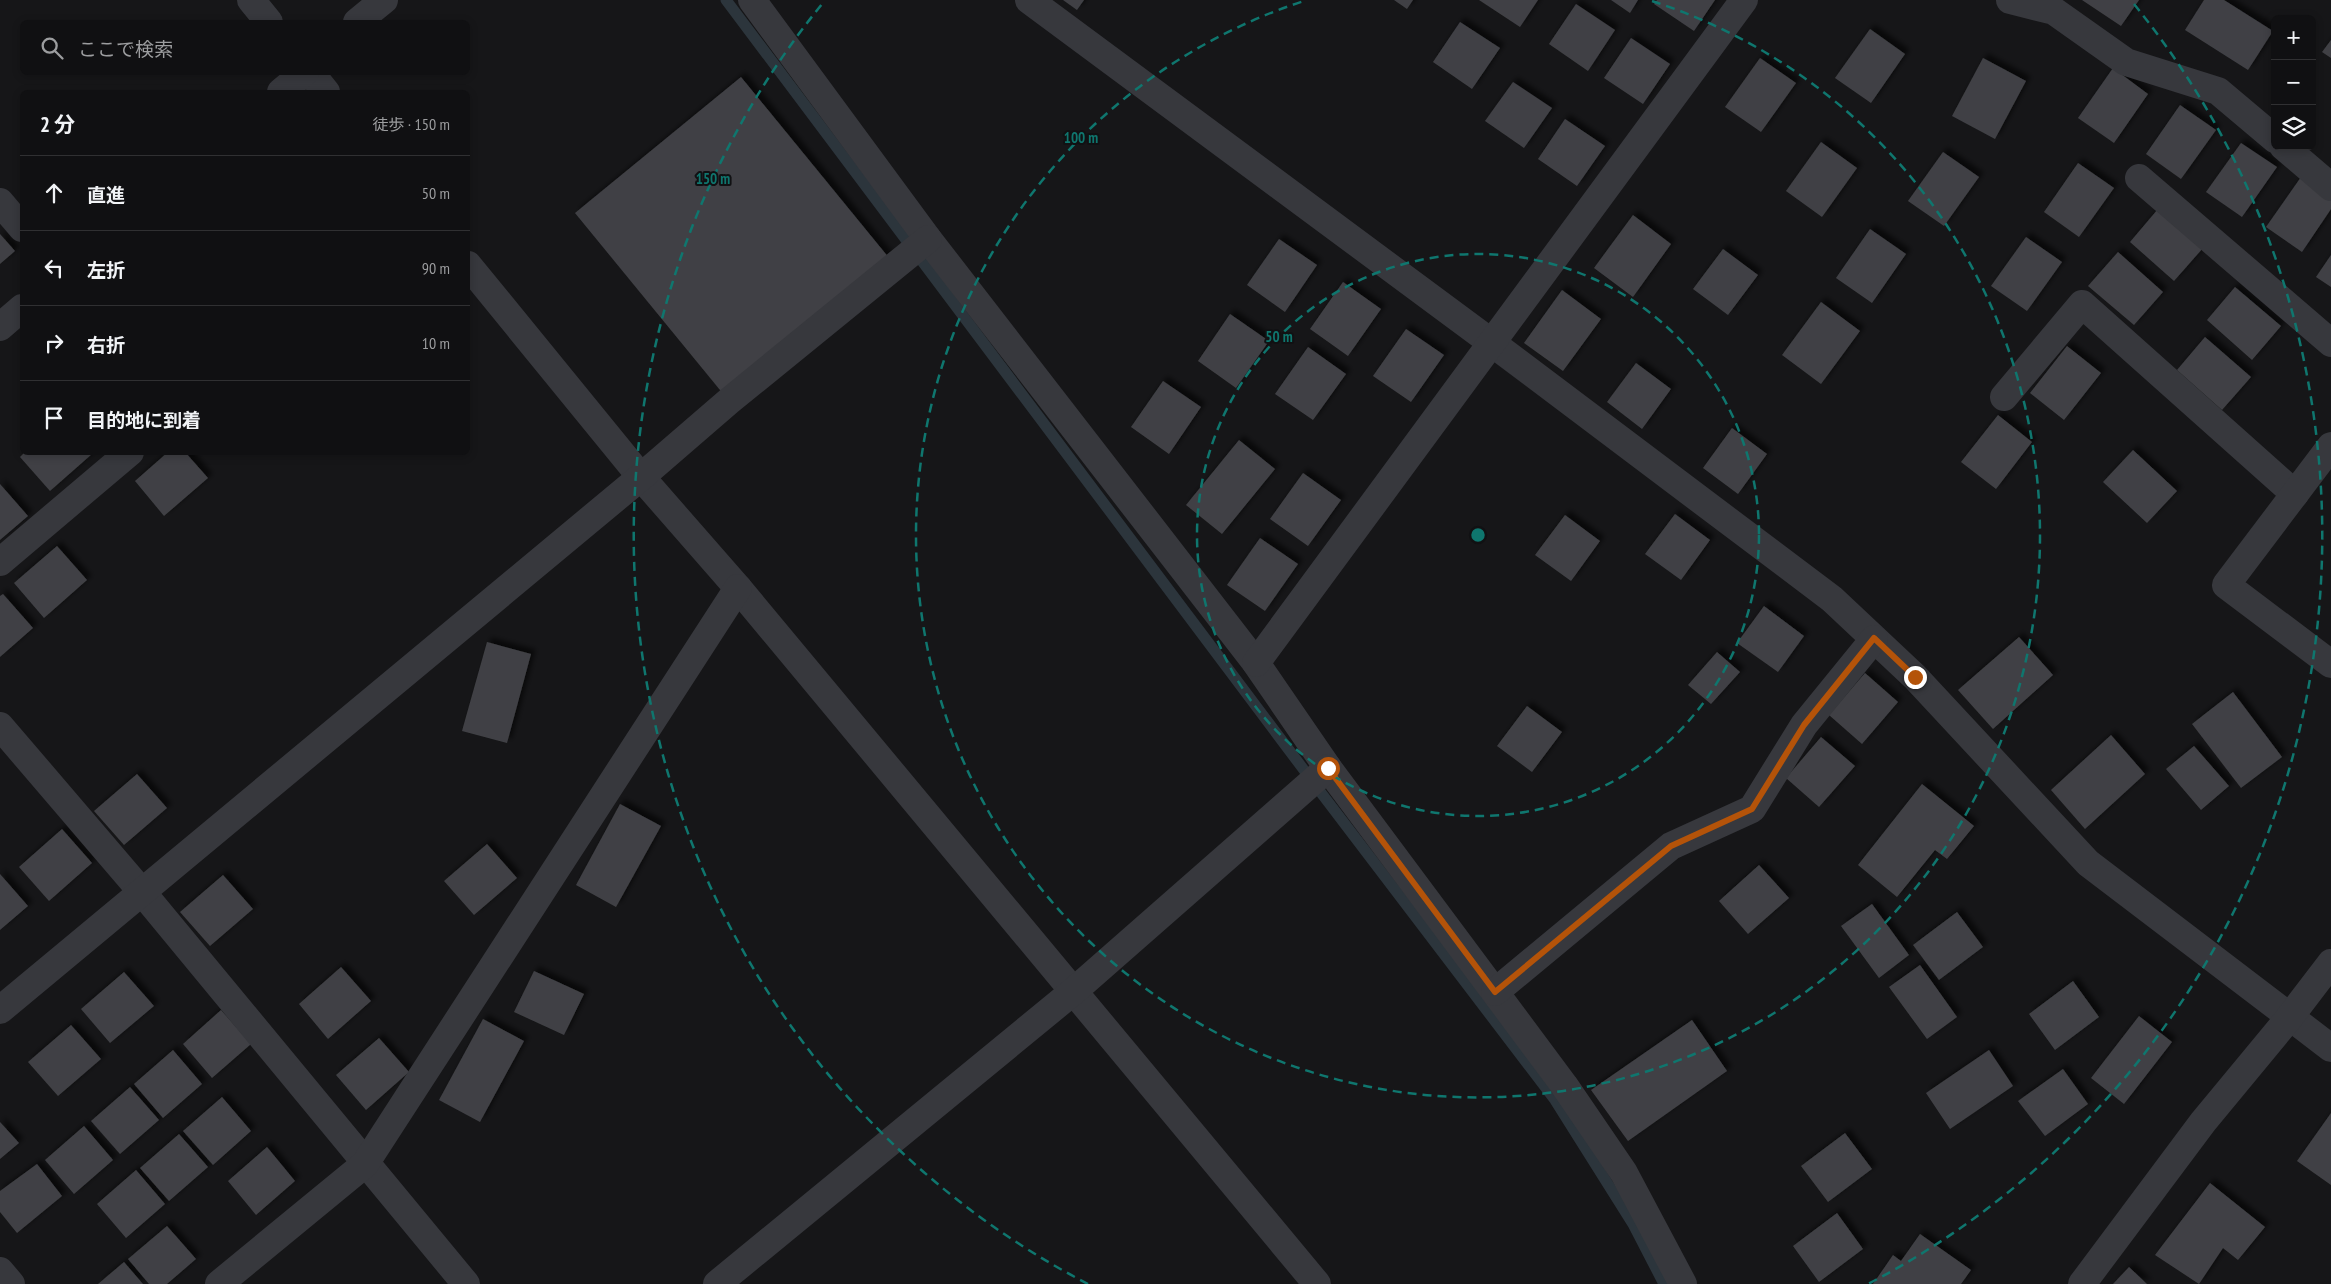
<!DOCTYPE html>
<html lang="ja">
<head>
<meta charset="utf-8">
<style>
  body { margin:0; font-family:"PT Sans Narrow","Noto Sans JP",sans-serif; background:#1e1e20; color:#f1f3f6 }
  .controls { position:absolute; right:15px; top:15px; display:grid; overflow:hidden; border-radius:8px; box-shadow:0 2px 8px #0003 }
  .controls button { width:45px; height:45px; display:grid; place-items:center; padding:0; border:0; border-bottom:1px solid #303032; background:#101012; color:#f1f3f6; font:25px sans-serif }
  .stop { position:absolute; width:15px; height:15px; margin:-11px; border:4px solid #b45309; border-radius:50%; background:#fff }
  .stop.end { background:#b45309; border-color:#fff; box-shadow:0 1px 5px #0008 }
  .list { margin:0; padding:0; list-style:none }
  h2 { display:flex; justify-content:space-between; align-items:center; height:65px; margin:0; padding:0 20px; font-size:21px }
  h2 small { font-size:16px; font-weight:400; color:#9c9d9f }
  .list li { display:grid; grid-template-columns:32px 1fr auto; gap:15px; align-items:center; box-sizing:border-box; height:75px; padding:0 20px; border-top:1px solid #303032 }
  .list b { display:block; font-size:19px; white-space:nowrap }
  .list em { font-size:16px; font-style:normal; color:#9c9d9f }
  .icon { flex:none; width:28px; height:28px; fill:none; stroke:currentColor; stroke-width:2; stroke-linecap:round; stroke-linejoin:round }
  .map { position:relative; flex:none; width:2331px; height:1284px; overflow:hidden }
  .search { position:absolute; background:#101012; box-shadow:0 2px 8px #0003; left:20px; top:20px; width:450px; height:55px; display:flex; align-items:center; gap:12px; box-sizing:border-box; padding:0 18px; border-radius:8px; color:#9c9d9f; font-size:19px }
  .panel { position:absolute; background:#101012; box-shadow:0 2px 8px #0003; left:20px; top:90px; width:450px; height:365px; border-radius:8px }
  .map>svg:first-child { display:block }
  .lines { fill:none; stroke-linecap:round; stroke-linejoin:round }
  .stream { stroke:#2c353c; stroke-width:11 }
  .building { fill:#404145; filter:url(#shadow) }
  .minor { stroke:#37383d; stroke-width:28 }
  .route { stroke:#b45309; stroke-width:6 }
  .ring { fill:none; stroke:#0f766e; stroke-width:2.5; stroke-dasharray:9 6 }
  .centre { fill:#0f766e; stroke:#111113; stroke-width:2.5 }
  .ring-label { font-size:15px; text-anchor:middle; font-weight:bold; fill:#0f766e; stroke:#111113; stroke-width:4; stroke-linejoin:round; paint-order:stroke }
</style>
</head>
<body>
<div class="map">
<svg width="2331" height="1284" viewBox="0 0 2331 1284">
  <defs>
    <filter id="shadow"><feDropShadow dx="4.5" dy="-4.5" stdDeviation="2.5" flood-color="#0009"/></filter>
  </defs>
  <rect width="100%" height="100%" fill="#161618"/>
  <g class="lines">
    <polyline class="stream" points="726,0 1322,794 1555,1100 1633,1224 1664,1284"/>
  </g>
  <g class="building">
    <polygon points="1063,0 1084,0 1077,10"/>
    <polygon points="1394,0 1413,0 1407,9"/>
    <polygon points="1479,0 1538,0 1520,27"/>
    <polygon points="1611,0 1638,0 1630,13"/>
    <polygon points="1657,0 1715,0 1694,31 1654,4"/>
    <polygon points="2082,0 2139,0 2121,26"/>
    <polygon points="2204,0 2224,0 2273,31 2248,70 2185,30"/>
    <polygon points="1576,4 1615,30 1588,71 1549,44"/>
    <polygon points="1460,22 1500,48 1472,89 1433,62"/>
    <polygon points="1870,29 1905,54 1871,103 1835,78"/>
    <polygon points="1631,38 1670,64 1643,104 1604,78"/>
    <polygon points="2331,40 2331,58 2322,52"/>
    <polygon points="1760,58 1796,83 1761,132 1725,107"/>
    <polygon points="1983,58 2026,81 1995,139 1952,116"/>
    <polygon points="2113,68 2148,94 2114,143 2078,118"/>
    <polygon points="741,77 894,264 729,401 575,213"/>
    <polygon points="1513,82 1552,108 1524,148 1485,121"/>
    <polygon points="2180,105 2216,130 2181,179 2146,154"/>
    <polygon points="1565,119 1605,146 1577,186 1538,159"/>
    <polygon points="1821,142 1857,168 1822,217 1786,191"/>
    <polygon points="2241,143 2277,167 2242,217 2206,192"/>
    <polygon points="1943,152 1979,177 1944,226 1908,201"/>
    <polygon points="2078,163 2114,188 2079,237 2044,212"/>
    <polygon points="2301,177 2331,199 2331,209 2302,252 2266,227"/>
    <polygon points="2158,209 2203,248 2174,281 2130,242"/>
    <polygon points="1633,215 1671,244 1633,297 1594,268"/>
    <polygon points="1870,229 1906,254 1872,303 1836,278"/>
    <polygon points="0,234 15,251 0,264"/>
    <polygon points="2026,237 2062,262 2027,311 1991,286"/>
    <polygon points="1279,239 1317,265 1285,312 1247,285"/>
    <polygon points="1723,249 1758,275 1728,315 1693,289"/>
    <polygon points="2118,252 2163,292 2134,325 2088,286"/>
    <polygon points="2331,255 2331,287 2316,277"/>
    <polygon points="1343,282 1381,309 1348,356 1310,329"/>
    <polygon points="2235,287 2281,326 2252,360 2207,320"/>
    <polygon points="1562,290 1601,319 1563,371 1524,343"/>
    <polygon points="1821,302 1860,331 1821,384 1782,355"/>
    <polygon points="1230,314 1269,341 1236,388 1198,361"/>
    <polygon points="1406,329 1444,355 1411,402 1373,376"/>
    <polygon points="2205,337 2251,377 2222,410 2177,370"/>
    <polygon points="2067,346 2101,373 2064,420 2030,393"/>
    <polygon points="1308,347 1346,374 1313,420 1275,394"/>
    <polygon points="1636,363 1671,389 1642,429 1607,402"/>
    <polygon points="1163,381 1201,407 1169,454 1131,427"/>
    <polygon points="1998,415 2032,442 1996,489 1961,462"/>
    <polygon points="1732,428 1767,454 1738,494 1703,468"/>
    <polygon points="1239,440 1275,469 1222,534 1186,505"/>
    <polygon points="2133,450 2177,491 2147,523 2103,482"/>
    <polygon points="25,452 91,452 92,454 50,491 20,457"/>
    <polygon points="168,452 185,452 208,478 164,516 135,481"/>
    <polygon points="1303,473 1341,500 1308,546 1270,519"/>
    <polygon points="0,484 28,516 0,540"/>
    <polygon points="1675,514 1710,540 1681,580 1645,554"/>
    <polygon points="1565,515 1600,541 1571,581 1535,555"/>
    <polygon points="1260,538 1298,564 1265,611 1227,585"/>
    <polygon points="57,546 87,580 44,618 14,583"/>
    <polygon points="3,594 33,628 0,657 0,596"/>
    <polygon points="1764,606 1804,636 1778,672 1737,643"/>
    <polygon points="2019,637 2053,675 1993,729 1958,690"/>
    <polygon points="487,642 531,654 507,743 462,731"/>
    <polygon points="1717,652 1740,672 1711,704 1688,685"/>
    <polygon points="1865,673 1898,702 1862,744 1829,715"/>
    <polygon points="2233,692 2282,757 2241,788 2192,724"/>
    <polygon points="1527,706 1562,732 1532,772 1497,746"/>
    <polygon points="2111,735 2145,774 2085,829 2051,790"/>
    <polygon points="1821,737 1855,766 1819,807 1786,778"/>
    <polygon points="2194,746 2229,786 2201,810 2166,769"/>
    <polygon points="137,774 167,808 124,845 94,811"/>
    <polygon points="1922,784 1974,826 1947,859 1935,850 1897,897 1858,865"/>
    <polygon points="620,804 661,826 616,907 576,885"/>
    <polygon points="62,829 92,863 49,901 19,867"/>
    <polygon points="487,844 517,878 474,915 444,881"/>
    <polygon points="1759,865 1789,898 1748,934 1719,901"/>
    <polygon points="0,874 28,906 0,930"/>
    <polygon points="223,875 253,909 210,946 180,912"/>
    <polygon points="1872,904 1909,955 1879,978 1841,926"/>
    <polygon points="1957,912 1983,947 1939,980 1913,945"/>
    <polygon points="1920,965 1957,1017 1927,1039 1889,987"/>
    <polygon points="341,967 371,1001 328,1039 299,1004"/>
    <polygon points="534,971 584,994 564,1035 514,1012"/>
    <polygon points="124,972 154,1006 110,1043 81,1009"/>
    <polygon points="2073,981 2099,1017 2055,1050 2029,1014"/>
    <polygon points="221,1010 251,1044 212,1078 183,1044"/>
    <polygon points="2139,1016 2172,1042 2124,1104 2091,1078"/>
    <polygon points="483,1019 524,1041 480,1122 439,1100"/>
    <polygon points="1692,1020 1727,1071 1628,1141 1591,1090"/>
    <polygon points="71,1025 101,1059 58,1096 28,1062"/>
    <polygon points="379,1038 409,1072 366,1110 336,1075"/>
    <polygon points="173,1050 202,1084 163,1118 134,1084"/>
    <polygon points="1989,1050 2013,1086 1950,1129 1926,1093"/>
    <polygon points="2063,1069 2088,1104 2045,1136 2018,1101"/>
    <polygon points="130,1087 159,1120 120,1154 91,1121"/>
    <polygon points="222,1097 251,1131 213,1165 183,1131"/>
    <polygon points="2331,1113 2331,1185 2297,1161"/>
    <polygon points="0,1122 19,1143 0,1159"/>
    <polygon points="84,1126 113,1160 74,1194 45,1160"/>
    <polygon points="1845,1133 1872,1169 1828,1202 1801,1166"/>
    <polygon points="179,1134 208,1167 169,1201 140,1168"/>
    <polygon points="267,1147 295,1181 256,1215 228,1181"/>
    <polygon points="37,1164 62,1196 17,1233 0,1212 0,1191"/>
    <polygon points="136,1170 165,1204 126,1238 97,1204"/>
    <polygon points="2210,1183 2265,1227 2238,1260 2223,1248 2199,1284 2155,1255"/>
    <polygon points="1837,1213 1863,1249 1819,1282 1793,1246"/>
    <polygon points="167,1226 196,1259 167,1284 149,1284 128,1259"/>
    <polygon points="1920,1234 1971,1270 1961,1284 1873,1284 1893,1255 1901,1261"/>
    <polygon points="124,1262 143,1284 98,1284"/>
    <polygon points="2129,1267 2147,1284 2113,1284"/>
  </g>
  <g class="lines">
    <g class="minor">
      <polyline points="251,0 269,22"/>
      <polyline points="752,0 928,239 1256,663 1328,768 1564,1085 1624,1173 1683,1284"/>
      <polyline points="1029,0 1492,343 1832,599 1915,677 2088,863 2331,1048"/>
      <polyline points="2010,0 2054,11 2126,62 2218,91 2275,139"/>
      <polyline points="357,22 384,0"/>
      <polyline points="310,72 326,92"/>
      <polyline points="281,92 305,72"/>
      <polyline points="2283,146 2331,187"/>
      <polyline points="2139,178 2331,343"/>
      <polyline points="0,202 22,228"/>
      <polyline points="468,265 641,477 738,588 1317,1284"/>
      <polyline points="0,327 22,308"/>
      <polyline points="2004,397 2082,304 2295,494"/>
      <polyline points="2331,446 2226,585 2331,664"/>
      <polyline points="0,562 130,452"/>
      <polyline points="1256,663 1744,0"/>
      <polyline points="0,726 142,892 466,1284"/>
      <polyline points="1495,992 1671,846 1752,809 1804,725 1874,639"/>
      <polyline points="0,1010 641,477 729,401 928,239"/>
      <polyline points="0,1271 11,1284"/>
      <polyline points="219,1284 365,1164 738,588"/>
      <polyline points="717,1284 1075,990 1328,768"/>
      <polyline points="2082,1284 2203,1122 2289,1018 2331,963"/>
    </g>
  </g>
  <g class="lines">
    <polyline class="route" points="1328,768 1495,992 1671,846 1752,809 1804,725 1874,638 1915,677"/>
  </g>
  <g class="ring">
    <circle cx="1478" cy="535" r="281"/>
    <path d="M1652 1A562 562 0 1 1 1304 1"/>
    <path d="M1088 1284A844 844 0 0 1 822 4M2134 4A844 844 0 0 1 1868 1284"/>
  </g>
  <circle cx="1478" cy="535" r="8" class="centre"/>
  <g class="ring-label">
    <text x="1081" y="143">100 m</text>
    <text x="713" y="184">150 m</text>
    <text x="1279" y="342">50 m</text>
  </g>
</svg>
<div class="controls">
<button>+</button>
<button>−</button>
<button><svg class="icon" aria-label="layers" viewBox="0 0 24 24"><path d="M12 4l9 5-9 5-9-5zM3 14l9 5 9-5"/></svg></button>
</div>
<div class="stop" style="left:1328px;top:768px"></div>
<div class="stop end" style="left:1915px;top:677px"></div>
<div class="search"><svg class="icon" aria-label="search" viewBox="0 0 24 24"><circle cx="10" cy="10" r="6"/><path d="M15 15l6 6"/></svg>ここで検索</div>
<section class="panel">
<h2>2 分<small>徒歩 · 150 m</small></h2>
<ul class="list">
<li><svg class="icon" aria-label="ahead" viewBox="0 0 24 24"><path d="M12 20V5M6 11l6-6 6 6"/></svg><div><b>直進</b></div><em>50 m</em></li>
<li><svg class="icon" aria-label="left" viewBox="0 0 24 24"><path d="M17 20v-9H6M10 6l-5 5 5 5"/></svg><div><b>左折</b></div><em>90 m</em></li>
<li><svg class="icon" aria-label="right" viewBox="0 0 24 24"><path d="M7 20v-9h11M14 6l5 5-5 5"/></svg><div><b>右折</b></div><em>10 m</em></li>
<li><svg class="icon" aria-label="arrive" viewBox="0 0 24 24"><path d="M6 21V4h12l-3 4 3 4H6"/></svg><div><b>目的地に到着</b></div></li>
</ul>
</section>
</div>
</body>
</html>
